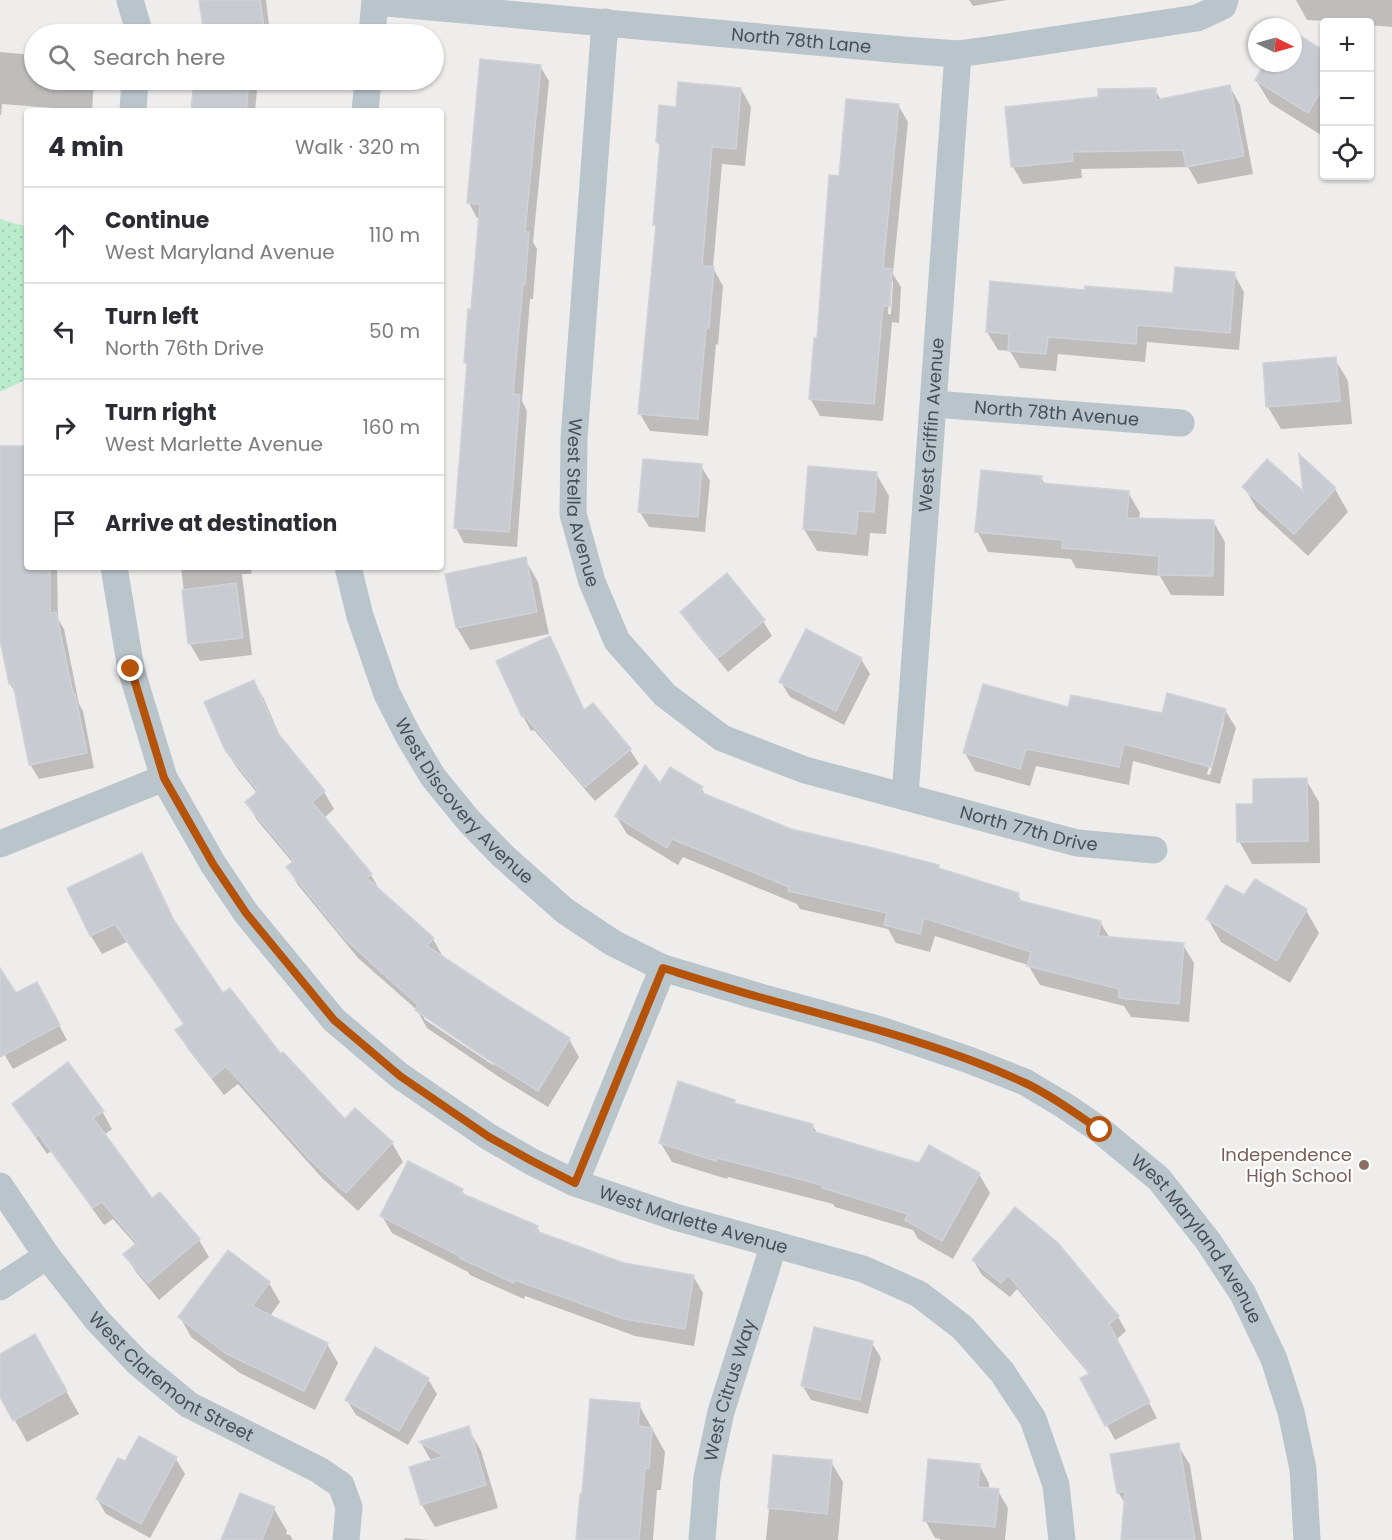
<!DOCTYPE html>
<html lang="en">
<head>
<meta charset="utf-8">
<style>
  body { margin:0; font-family:Poppins,sans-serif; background:#f2f2f3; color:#2b2b33 }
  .controls { position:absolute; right:18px; top:18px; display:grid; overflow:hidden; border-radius:6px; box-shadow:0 2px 4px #0004 }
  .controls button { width:54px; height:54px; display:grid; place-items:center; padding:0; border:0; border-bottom:2px solid #e1e1e2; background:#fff; color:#2b2b33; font:30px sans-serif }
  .compass { position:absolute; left:1248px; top:18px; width:54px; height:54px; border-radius:50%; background:#fff; box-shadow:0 2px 4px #0004; rotate:95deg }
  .stop { position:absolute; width:18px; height:18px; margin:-14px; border:4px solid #b45309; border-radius:50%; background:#fff }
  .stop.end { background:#b45309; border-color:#fff; box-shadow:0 2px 6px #0008 }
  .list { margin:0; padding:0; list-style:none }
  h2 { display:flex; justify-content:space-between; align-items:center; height:78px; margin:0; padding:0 24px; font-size:26px }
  h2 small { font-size:20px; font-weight:400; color:#7c7c81 }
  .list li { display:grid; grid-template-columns:39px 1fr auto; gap:18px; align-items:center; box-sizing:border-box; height:96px; padding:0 24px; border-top:2px solid #e1e1e2 }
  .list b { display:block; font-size:22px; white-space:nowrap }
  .list p { margin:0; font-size:20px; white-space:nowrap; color:#7c7c81 }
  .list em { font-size:20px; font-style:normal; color:#7c7c81 }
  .icon { flex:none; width:33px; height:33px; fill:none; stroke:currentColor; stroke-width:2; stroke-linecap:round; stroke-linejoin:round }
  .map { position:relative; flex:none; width:1392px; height:1540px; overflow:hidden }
  .search { position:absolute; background:#fff; box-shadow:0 2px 4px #0004; left:24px; top:24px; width:420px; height:66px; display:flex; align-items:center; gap:15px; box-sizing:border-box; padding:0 21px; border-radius:33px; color:#7c7c81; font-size:22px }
  .panel { position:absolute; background:#fff; box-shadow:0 2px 4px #0004; left:24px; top:108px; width:420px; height:462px; border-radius:6px }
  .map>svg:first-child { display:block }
  .grass { fill:url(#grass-dots) }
  .shadow { fill:#0003; fill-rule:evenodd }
  .building { fill:#c8cbd1; stroke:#d0d2d7; stroke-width:1.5 }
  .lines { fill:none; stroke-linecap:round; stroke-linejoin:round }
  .street { stroke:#bac4cb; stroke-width:27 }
  .route { stroke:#b45309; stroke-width:8 }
  .education-dot { fill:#8d6e63; stroke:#fff; stroke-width:2 }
  .labels { text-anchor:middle; stroke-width:4.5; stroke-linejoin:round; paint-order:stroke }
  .street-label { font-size:18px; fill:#455058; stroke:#fff }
  .education-label { font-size:18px; fill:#785e54; stroke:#fff; text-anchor:end }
</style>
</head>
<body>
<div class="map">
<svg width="1392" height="1540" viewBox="0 0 1392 1540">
  <defs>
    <pattern id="grass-dots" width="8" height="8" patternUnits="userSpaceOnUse" patternTransform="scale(1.5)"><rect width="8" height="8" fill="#baeccb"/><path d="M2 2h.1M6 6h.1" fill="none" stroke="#a1ccb0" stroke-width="1.8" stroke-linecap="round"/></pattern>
  </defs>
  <rect width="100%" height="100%" fill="#efecec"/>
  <polygon class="grass" points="0,219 27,227 27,379 0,392"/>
  <g class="shadow">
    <polygon points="201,0 266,0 270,34 206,34"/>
    <polygon points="969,0 1007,0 973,6"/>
    <polygon points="1296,0 1392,0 1392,27 1370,25 1370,22 1340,22 1307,20"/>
    <polygon points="1293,33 1324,52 1324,129 1321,135 1270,103 1256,80 1267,63 1293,63"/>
    <polygon points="34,43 34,80 94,80 92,111 2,104 1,115 0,115 0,52 33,55"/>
    <polygon points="540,66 549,81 533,242 537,249 533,299 530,299 522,401 527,411 517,547 464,543 456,528 468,368 465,362 472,311 480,218 477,218 469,203"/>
    <polygon points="195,80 258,80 255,111 192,111"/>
    <polygon points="1230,87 1240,105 1253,174 1198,184 1188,167 1081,169 1082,178 1023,184 1013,167 1099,98 1155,90 1161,100"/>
    <polygon points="741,89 751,107 745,166 722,164 713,268 723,286 718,345 716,344 708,436 650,431 640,414 657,229 654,224 661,149 657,142"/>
    <path d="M898 105 908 122 893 274 901 287 899 323 892 322 883 421 820 416 810 398 840 177ZM890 277 893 282 891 314H888Z"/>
    <polygon points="1234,274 1244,292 1239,350 1147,342 1145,362 1058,354 1056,371 1020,368 1010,351 998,350 987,332 1086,291 1174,295"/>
    <polygon points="1335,359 1348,381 1352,424 1281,429 1268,407"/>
    <polygon points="27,447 27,567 57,567 58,619 64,629 79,704 83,711 94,768 39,779 30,764 17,695 10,684 0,633 0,448"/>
    <polygon points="701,466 710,481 705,532 649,527 640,512"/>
    <polygon points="876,473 889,496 886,534 870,533 868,556 817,551 804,529"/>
    <polygon points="1041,477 1045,485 1128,492 1140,513 1139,520 1213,521 1225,542 1224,596 1171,595 1160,576 1076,568 1071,559 988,552 977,531"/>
    <polygon points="1244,487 1305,495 1335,489 1348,512 1308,556 1257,509"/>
    <polygon points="525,559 538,582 549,634 470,650 457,628"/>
    <polygon points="181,567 252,567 251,574 242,574 252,655 200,661 190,644"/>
    <polygon points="682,612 763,621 772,636 728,672 691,627"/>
    <polygon points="550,638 558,653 585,712 630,750 639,764 595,801 534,730 531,731 523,716"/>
    <polygon points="861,659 870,674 844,725 790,697 781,682"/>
    <path d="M254 682 264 699 281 739 324 792 334 809 324 818 371 875 381 893 433 939 443 957 442 958 569 1039 579 1057 548 1107 499 1077 427 1028 417 1010 358 958 298 885 288 868 293 863 257 820 247 802 257 793 237 768 226 750ZM424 1015 495 1062 493 1065 424 1019Z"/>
    <path d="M1070 709 1163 715 1225 710 1236 728 1220 784 1133 761 1129 785 1036 766 1030 786 975 771 965 753ZM1221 722H1224L1210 775 1207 774Z"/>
    <polygon points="1306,780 1319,802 1320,863 1252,864 1239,841"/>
    <polygon points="660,786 702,789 706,796 790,830 938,867 940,870 1018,895 1022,903 1100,922 1110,938 1183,945 1194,963 1189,1022 1131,1017 1124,1006 1040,985 1028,965 935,936 930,952 896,943 888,929 800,909 797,904 683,857 678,865 627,834 616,816"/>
    <polygon points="141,855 152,873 179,930 223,995 345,1122 392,1143 403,1162 358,1211 322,1178 238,1084 224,1095 188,1049 177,1031 184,1025 127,942 102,954 91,936 69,888"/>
    <polygon points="1245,897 1306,910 1319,933 1290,983 1221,942 1208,919"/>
    <polygon points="0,971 15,995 45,999 67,1040 13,1069 3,1052 0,1054"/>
    <polygon points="734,1101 737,1106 812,1125 818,1134 920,1165 979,1174 990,1193 953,1259 918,1239 913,1230 835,1207 833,1204 728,1177 727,1179 672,1162 660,1142"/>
    <polygon points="14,1104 102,1111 112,1129 104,1135 152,1201 199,1240 209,1257 159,1300 136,1272 125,1254 136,1245 113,1219 104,1225 51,1151 47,1154 25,1122"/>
    <polygon points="462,1190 465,1196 537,1227 541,1235 624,1265 693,1276 703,1293 694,1346 635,1336 525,1296 524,1299 470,1275 468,1272 392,1233 382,1216"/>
    <polygon points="973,1260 1118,1317 1126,1331 1116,1340 1157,1418 1115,1440 1082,1379 1090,1375 1017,1289 1010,1297 982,1275"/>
    <polygon points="269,1283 280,1302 270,1316 327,1344 338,1363 315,1410 240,1373 191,1337 180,1317"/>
    <polygon points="35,1336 79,1414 27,1442 0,1394 0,1356"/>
    <polygon points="872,1343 881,1358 868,1414 811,1400 802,1385"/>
    <polygon points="428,1379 437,1394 408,1445 356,1415 347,1400"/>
    <polygon points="639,1405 665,1452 661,1490 657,1490 653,1540 577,1540 583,1496"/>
    <polygon points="468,1428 481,1451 498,1508 435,1527 422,1505 432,1462 421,1443"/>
    <polygon points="139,1438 176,1459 185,1474 150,1538 106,1514 97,1499 125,1463"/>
    <polygon points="1178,1445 1190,1465 1202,1540 1123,1540 1126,1505 1118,1492"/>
    <polygon points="774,1457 831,1462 843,1482 838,1540 766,1540"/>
    <polygon points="979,1465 989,1483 989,1490 998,1491 1008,1508 1005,1540 940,1540 940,1539 935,1538 925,1520"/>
    <polygon points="274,1509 287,1531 286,1534 290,1535 293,1540 222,1540"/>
    <polygon points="405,1538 430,1540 404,1540"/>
  </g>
  <g class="building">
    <polygon points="199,0 260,0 265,34 204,34"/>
    <polygon points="1293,31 1324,51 1324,86 1308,113 1255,80 1265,63 1293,63"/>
    <polygon points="480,59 541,65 525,232 529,232 525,284 523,284 513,394 520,395 509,532 454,528 467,363 464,363 468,309 471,309 480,204 467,203"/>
    <polygon points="194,80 249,80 246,111 191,111"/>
    <polygon points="678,82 741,88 736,149 712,147 702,266 714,267 709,328 706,328 698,419 638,414 656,225 653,225 660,143 656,142 659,105 676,107"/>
    <polygon points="1230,85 1244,156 1186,167 1183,150 1072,152 1073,161 1011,167 1005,107 1098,97 1098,89 1156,88 1156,100"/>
    <polygon points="846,99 899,104 883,268 892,269 890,306 883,306 874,404 809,399 814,338 817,338 829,175 839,176"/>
    <polygon points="1175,267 1235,272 1230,333 1137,325 1136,344 1048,337 1046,354 1008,351 1009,334 986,332 990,281 1085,290 1085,286 1173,293"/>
    <polygon points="1336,357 1340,401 1266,407 1263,363"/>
    <polygon points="0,446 27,446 27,567 50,567 50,613 56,612 73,694 75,694 87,753 29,765 13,684 9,684 0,640"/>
    <polygon points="1299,454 1336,488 1294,534 1242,487 1267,459 1303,491"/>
    <polygon points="643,459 702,464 698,517 638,512"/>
    <polygon points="808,466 877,472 874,512 858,511 856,534 803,529"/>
    <polygon points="981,470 1042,476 1041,483 1129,491 1127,518 1214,520 1213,576 1158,575 1159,556 1062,548 1063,540 975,532"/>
    <polygon points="526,557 537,612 456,628 445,574"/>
    <polygon points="727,573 765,620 718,658 680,612"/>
    <polygon points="236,583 243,638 188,644 182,590"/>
    <polygon points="806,629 862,658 836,711 779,682"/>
    <polygon points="550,636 584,710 593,703 631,749 585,787 524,715 522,717 496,661"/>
    <polygon points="254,680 276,731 325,791 312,802 372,874 367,878 434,938 427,946 504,997 570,1038 538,1091 487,1059 415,1010 418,1005 346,940 286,867 294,861 245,802 258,791 225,750 204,702"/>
    <polygon points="983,684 1068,707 1071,695 1162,713 1167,693 1226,709 1211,767 1124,744 1119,767 1026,749 1020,769 963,753"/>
    <polygon points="645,765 660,783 670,767 703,787 700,792 791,829 873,848 939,865 938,868 1019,893 1017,900 1101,921 1098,936 1184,943 1179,1004 1119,998 1119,989 1027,966 1031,952 924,918 920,934 884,925 887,913 788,891 789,887 672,839 667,848 615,816"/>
    <polygon points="1307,778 1308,841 1237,842 1236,804 1253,804 1253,779"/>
    <polygon points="142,853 173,919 223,993 230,988 281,1054 283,1052 345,1119 355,1108 393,1142 346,1193 309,1159 226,1066 212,1078 175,1030 184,1024 115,924 90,936 67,888"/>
    <polygon points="1255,879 1307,909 1277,961 1206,919 1226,885 1244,895"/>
    <polygon points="0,968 16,993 37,982 60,1025 0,1057"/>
    <polygon points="68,1062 104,1111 93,1118 152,1198 160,1192 200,1239 148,1283 123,1254 137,1243 102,1202 93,1208 39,1135 36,1137 12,1104"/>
    <polygon points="678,1081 735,1100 734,1103 813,1124 812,1131 919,1163 929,1145 980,1173 942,1241 905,1220 908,1214 822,1188 822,1185 717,1158 716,1161 659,1143"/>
    <polygon points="408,1161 463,1189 461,1193 538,1226 536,1231 624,1263 694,1275 685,1329 624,1319 515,1280 514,1283 459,1258 460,1256 380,1216"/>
    <polygon points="1015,1207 1057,1242 1119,1316 1109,1324 1150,1402 1105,1426 1080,1378 1090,1373 1008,1275 1001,1283 972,1260"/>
    <polygon points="228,1250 270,1282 252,1306 328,1343 304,1391 227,1354 178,1317"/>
    <polygon points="814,1327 873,1341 860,1400 801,1386"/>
    <polygon points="35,1334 67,1391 13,1421 0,1397 0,1354"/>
    <polygon points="375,1347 429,1378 399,1431 345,1400"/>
    <polygon points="590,1399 640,1403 638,1426 652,1428 649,1468 645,1468 639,1540 576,1540 580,1494 582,1494"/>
    <polygon points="469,1426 486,1485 421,1505 409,1467 444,1456 419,1442"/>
    <polygon points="139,1436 177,1457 141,1524 96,1499 118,1458 125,1461"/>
    <polygon points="1179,1443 1195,1540 1121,1540 1125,1491 1117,1493 1110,1454"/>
    <polygon points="773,1455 832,1460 827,1514 768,1508"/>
    <polygon points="928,1459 980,1464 978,1487 999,1489 995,1527 923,1521"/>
    <polygon points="240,1493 275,1507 262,1540 221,1540"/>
  </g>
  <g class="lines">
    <g class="street">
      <polyline points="130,0 139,31 139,34"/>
      <path id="s1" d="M375 2 903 50 958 54 994 49 1197 18 1223 6 1225 0"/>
      <path id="s2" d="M605 22 574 439 573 514 592 582 617 641 665 695 722 738 805 770 1077 843 1154 850"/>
      <polyline points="372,34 375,0"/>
      <polyline points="133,111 135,80"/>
      <polyline points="365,111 368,80"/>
      <path id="s3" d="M934 404 1181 423"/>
      <path id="s4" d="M114 567 131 669 164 778 213 864 246 913 334 1020 400 1076 489 1137 532 1162 575 1183 675 1217 863 1269 919 1294 963 1328 1002 1372 1033 1419 1056 1485 1062 1540"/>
      <path id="s5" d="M348 567 360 616 387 694 409 737 433 777 469 821 503 856 565 911 613 943 663 968 757 996 881 1030 969 1060 1025 1082 1065 1106 1100 1130 1159 1179 1208 1241 1243 1294 1274 1359 1291 1412 1303 1469 1307 1540"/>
      <path id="s6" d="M905 796 958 54"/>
      <polyline points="0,844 164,778"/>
      <polyline points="575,1183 663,968"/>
      <path id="s7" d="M0 1186 47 1256 97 1320 138 1363 189 1405 319 1470 341 1485 349 1507 346 1540"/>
      <polyline points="0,1287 47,1256"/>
      <path id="s8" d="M702 1540 707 1477 721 1412 774 1244"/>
    </g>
  </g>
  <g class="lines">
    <path class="route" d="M131 669 164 778 213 864 246 913 334 1020 400 1076 489 1137 532 1161 575 1183 663 968C695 978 726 988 759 997 848 1022 939 1043 1023 1082 1050 1094 1076 1114 1100 1130"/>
  </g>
  <circle class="education-dot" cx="1364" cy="1165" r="6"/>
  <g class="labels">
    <g class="street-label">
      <text dy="6" stroke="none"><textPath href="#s1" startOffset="428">North 78th Lane</textPath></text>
      <text dy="6" stroke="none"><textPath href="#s3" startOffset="123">North 78th Avenue</textPath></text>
      <text dy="6" stroke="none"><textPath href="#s6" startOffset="372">West Griffin Avenue</textPath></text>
      <text dy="6" stroke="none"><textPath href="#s2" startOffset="483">West Stella Avenue</textPath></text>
      <text dy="6" stroke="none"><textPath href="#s5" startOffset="266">West Discovery Avenue</textPath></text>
      <text dy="6" stroke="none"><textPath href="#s2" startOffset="1092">North 77th Drive</textPath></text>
      <text dy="6" stroke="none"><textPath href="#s4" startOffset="930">West Marlette Avenue</textPath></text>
      <text dy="6" stroke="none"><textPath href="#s5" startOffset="1146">West Maryland Avenue</textPath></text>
      <text dy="6" stroke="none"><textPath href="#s7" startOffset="260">West Claremont Street</textPath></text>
      <text dy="6" stroke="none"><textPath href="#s8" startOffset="153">West Citrus Way</textPath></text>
    </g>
    <g class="education-label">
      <text x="1352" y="1161">Independence<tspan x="1352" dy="21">High School</tspan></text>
    </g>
  </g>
</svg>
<div class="controls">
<button>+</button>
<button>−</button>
<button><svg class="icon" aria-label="locate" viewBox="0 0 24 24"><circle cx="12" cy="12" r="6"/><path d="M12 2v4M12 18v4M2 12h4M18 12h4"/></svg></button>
</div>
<svg class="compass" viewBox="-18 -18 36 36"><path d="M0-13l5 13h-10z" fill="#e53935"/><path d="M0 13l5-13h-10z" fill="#7c7c81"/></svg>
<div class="stop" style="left:1100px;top:1130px"></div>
<div class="stop end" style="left:131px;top:669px"></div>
<div class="search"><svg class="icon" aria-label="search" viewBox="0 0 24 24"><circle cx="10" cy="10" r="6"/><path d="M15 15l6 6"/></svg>Search here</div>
<section class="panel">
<h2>4 min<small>Walk · 320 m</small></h2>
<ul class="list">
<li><svg class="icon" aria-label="ahead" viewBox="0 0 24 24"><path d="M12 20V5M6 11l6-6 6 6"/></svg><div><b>Continue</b><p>West Maryland Avenue</p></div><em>110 m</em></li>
<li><svg class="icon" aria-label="left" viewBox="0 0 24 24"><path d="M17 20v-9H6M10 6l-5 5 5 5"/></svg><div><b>Turn left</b><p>North 76th Drive</p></div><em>50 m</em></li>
<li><svg class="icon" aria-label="right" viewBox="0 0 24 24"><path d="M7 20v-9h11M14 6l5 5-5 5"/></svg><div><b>Turn right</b><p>West Marlette Avenue</p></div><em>160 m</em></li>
<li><svg class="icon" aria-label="arrive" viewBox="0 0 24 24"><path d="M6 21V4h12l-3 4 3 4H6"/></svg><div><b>Arrive at destination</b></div></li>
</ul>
</section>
</div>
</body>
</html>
